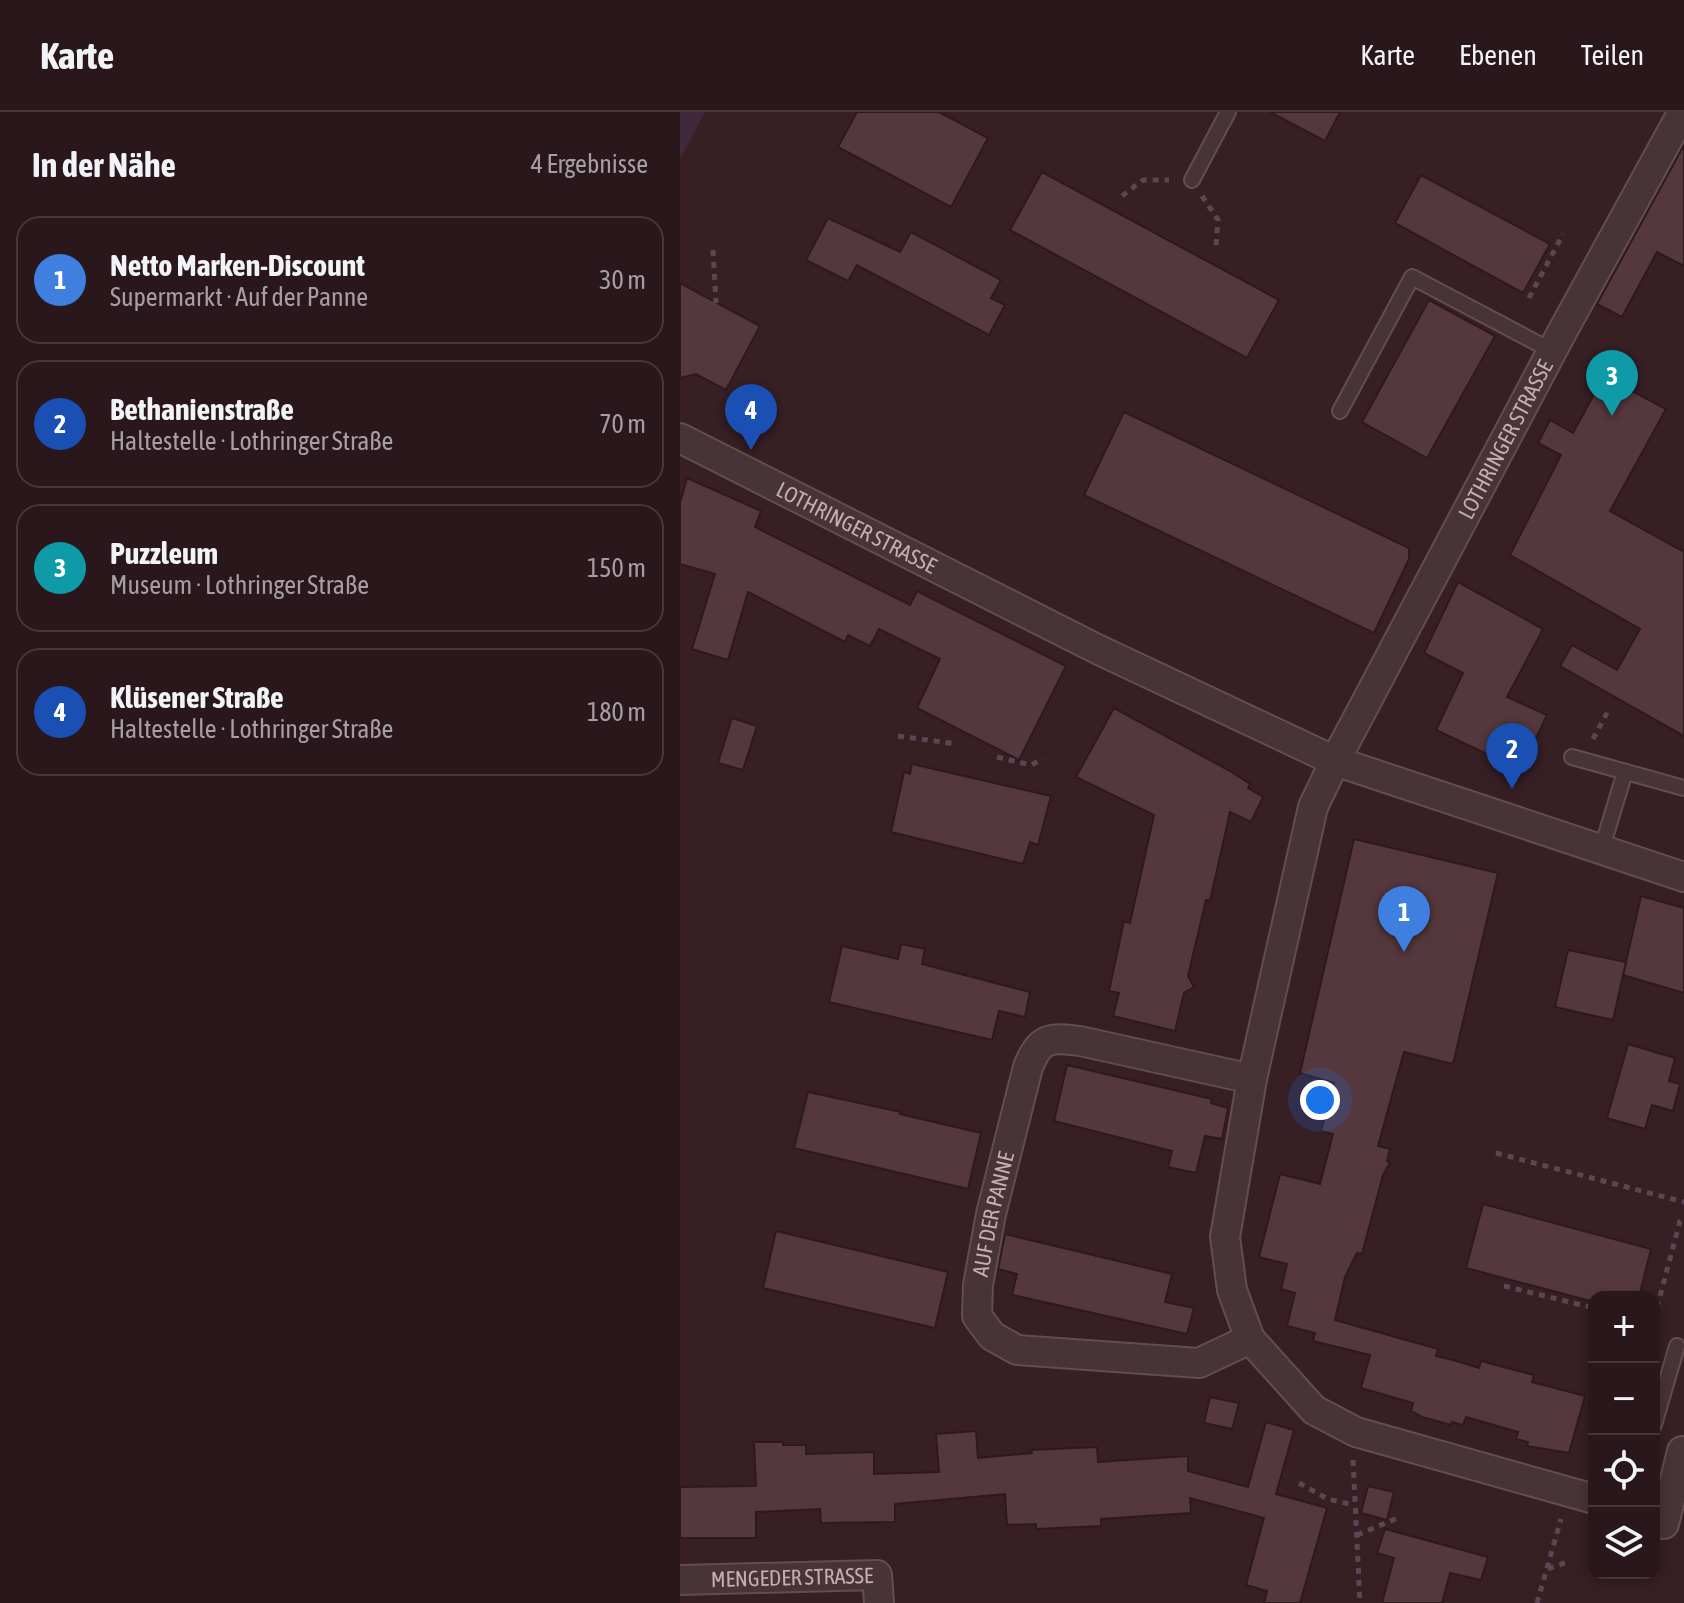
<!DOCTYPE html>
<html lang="de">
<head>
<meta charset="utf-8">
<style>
  body { margin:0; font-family:"Asap Condensed",sans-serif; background:#312024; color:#f1f3f6 }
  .controls { position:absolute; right:24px; bottom:24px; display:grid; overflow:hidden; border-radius:16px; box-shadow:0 4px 12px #0003 }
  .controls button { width:72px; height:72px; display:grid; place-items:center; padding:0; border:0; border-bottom:2px solid #45363a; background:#29171b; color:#f1f3f6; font:40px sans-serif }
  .you { position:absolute; left:640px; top:988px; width:28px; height:28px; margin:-20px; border:6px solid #fff; border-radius:50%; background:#1a73e8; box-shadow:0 0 0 12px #1a73e833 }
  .badge { display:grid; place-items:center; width:52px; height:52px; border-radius:50%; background:#8c9099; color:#fff; font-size:26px; font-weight:700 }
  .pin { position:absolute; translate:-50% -66px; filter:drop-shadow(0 2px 4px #0008) }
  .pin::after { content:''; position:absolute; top:42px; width:28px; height:24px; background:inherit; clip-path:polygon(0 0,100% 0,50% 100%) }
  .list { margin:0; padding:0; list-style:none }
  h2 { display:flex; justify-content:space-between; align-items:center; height:104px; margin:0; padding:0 32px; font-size:34px }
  h2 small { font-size:26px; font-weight:400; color:#a59fa3 }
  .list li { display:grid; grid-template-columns:52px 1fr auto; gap:24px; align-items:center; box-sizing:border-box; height:128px; margin:0 16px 16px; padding:0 16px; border:2px solid #45363a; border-radius:24px }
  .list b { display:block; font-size:30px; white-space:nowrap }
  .list p { margin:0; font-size:26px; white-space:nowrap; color:#a59fa3 }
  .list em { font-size:26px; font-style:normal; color:#a59fa3 }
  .icon { flex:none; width:44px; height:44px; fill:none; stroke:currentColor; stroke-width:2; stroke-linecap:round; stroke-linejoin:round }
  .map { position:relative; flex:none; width:1004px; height:1491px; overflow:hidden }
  header { display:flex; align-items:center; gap:48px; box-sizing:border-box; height:112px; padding:0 40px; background:#29171b; border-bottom:2px solid #45363a }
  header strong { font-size:38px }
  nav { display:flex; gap:44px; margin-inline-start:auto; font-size:28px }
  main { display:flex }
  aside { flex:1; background:#29171b }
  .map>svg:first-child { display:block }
  .green { fill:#40293c }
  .building { fill:#55383e; stroke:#2e1a1e; stroke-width:2 }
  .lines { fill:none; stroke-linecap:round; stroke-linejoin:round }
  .lane-casing { stroke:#634d51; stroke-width:18 }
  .street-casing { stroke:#634d51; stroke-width:32 }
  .path { stroke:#5d4654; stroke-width:5; stroke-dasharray:6 6; stroke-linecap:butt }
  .lane { stroke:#483337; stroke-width:14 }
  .street { stroke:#483337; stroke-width:28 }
  .labels { text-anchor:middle; stroke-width:6; stroke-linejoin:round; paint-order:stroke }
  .street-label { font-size:22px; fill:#c5adb1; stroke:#2c181c }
</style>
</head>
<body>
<header>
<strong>Karte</strong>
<nav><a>Karte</a><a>Ebenen</a><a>Teilen</a></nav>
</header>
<main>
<aside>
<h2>In der Nähe<small>4 Ergebnisse</small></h2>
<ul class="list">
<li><span class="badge" style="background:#3f7fe0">1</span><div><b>Netto Marken-Discount</b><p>Supermarkt · Auf der Panne</p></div><em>30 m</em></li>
<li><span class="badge" style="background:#1a4fb4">2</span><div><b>Bethanienstraße</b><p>Haltestelle · Lothringer Straße</p></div><em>70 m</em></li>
<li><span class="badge" style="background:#0f9aa8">3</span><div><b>Puzzleum</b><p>Museum · Lothringer Straße</p></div><em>150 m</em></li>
<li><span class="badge" style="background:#1a4fb4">4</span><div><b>Klüsener Straße</b><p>Haltestelle · Lothringer Straße</p></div><em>180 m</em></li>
</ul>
</aside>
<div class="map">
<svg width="1004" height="1491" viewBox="0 0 1004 1491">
  <rect width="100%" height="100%" fill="#371f24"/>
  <polygon class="green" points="0,0 25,0 0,47"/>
  <g class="building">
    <polygon points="177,0 259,0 308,26 271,95 158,35"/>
    <polygon points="590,0 660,0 645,29"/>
    <polygon points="1004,33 1004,154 977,140 942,205 917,192"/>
    <polygon points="362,60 599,188 567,246 330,118"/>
    <polygon points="741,63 870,132 843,181 715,111"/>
    <polygon points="148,106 220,140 231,120 321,168 311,186 325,193 309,223 177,153 168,169 126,148"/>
    <polygon points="0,171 80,214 46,278 16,262 0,266"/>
    <polygon points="749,188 815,224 747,346 682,310"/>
    <polygon points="924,264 986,297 930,399 1004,440 1004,624 880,554 892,533 937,558 960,517 830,443 881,343 858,331 870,308 893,321"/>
    <polygon points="444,300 729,436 729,447 694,521 404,383"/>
    <polygon points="7,366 81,399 75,415 230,493 237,479 386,554 339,648 237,596 260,547 199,517 190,534 168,523 165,530 68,480 48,548 12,537 35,462 0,452 0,391"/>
    <polygon points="778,470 863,517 827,585 867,603 841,658 756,618 783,561 744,541"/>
    <polygon points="434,596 550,659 570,672 568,676 583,685 571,710 550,700 530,789 526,788 508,864 514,875 504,881 495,919 433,904 439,881 429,879 444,809 450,811 474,703 396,665"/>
    <polygon points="52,606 77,614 63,658 38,651"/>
    <polygon points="232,652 371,684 358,733 350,730 343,752 211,720 224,660 230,662"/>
    <polygon points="674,727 818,761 773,952 724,940 698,1034 710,1037 707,1049 710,1051 703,1063 682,1142 677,1141 665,1165 655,1208 758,1237 756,1244 773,1248 799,1256 801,1249 854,1263 852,1270 905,1284 889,1341 847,1334 848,1330 836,1327 838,1320 786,1305 783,1313 772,1310 771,1313 742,1305 731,1299 733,1291 681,1276 690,1243 633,1229 635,1221 607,1214 615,1181 601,1177 607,1152 579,1145 600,1062 640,1072 653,1022 641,1019 654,971 620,961"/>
    <polygon points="961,784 1004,796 1004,881 943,863"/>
    <polygon points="221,832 245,837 242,852 350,880 345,905 319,899 312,928 149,890 162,834 218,847"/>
    <polygon points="888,838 946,850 933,908 875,895"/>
    <polygon points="948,932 995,946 989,969 1000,972 993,999 972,993 965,1017 927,1006"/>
    <polygon points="387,953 532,987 531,991 548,996 542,1027 525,1024 516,1061 488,1055 492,1039 374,1009"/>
    <polygon points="128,980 221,1000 220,1002 301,1021 288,1077 114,1036"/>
    <polygon points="803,1092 971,1137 959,1185 914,1185 914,1190 786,1156"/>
    <polygon points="96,1119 268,1160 255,1216 83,1176"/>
    <polygon points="325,1122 492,1162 485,1190 514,1196 507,1222 332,1183 337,1162 318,1157"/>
    <polygon points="530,1285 559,1291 552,1317 524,1311"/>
    <polygon points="586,1310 614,1318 596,1382 647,1396 620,1491 584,1491 587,1479 566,1473 584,1406 510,1386 511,1401 421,1407 421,1414 356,1417 356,1412 327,1413 325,1382 215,1392 215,1410 141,1411 140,1397 76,1400 76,1426 0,1426 0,1375 76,1374 74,1330 103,1330 103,1333 126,1333 126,1342 194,1340 194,1362 259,1360 256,1322 296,1319 298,1346 352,1341 351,1338 417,1335 418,1350 508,1344 508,1359 568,1375"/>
    <polygon points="688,1374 714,1380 707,1408 681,1401"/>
    <polygon points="705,1417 808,1445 801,1468 770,1461 762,1491 702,1491 714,1446 697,1441"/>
  </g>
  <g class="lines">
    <defs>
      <g id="lane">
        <polyline points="512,68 548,0"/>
        <polyline points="660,299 732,165 872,239"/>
        <polyline points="892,645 1004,676"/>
        <polyline points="921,739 945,660"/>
        <polyline points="974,1313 997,1234"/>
      </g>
      <g id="street">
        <path id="s1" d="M0 326 417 537 655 649 1004 765"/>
        <path id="s2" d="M570 1227 519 1251 337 1238 312 1224 297 1204 298 1173 311 1102 348 955C360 925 370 925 400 929L572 967"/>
        <path id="s3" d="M914 1387 676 1320 634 1298 570 1227 552 1178 545 1125 572 967 633 695 655 649 881 222 1000 5"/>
        <polyline points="984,1412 1002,1339 1004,1339"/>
        <path id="s4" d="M0 1468 197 1463 199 1491"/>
      </g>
    </defs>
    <use href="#lane" class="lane-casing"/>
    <use href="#street" class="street-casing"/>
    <g class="path">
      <polyline points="442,84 463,68 489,68"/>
      <polyline points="522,84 538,108 536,134"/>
      <polyline points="33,138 36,191"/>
      <polyline points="849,186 883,122"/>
      <polyline points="218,624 277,632"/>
      <polyline points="913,627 928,599"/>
      <polyline points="317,645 351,653 363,647"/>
      <polyline points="816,1041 1004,1090"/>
      <polyline points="824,1174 914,1196"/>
      <polyline points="974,1207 1000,1109 1004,1105"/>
      <polyline points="673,1348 680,1491"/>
      <polyline points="619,1371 648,1387 674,1393"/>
      <polyline points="677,1423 720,1405"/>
      <polyline points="868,1457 890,1449"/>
      <polyline points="857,1491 881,1407"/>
    </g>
    <use href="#lane" class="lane"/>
    <use href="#street" class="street"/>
  </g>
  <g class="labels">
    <g class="street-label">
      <text dy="8" stroke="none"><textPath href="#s3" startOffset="1350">LOTHRINGER STRASSE</textPath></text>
      <text dy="8" stroke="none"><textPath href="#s1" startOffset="198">LOTHRINGER STRASSE</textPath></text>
      <text dy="8" stroke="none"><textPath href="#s2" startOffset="396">AUF DER PANNE</textPath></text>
      <text dy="8" stroke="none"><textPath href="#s4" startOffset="112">MENGEDER STRASSE</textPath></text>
    </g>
  </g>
</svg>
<div class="controls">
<button>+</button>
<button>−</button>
<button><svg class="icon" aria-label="locate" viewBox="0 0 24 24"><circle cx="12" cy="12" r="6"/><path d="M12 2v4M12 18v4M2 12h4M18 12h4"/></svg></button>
<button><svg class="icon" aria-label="layers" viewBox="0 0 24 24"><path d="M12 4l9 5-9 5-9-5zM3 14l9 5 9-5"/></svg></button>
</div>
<div class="you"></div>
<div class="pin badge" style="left:724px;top:840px;background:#3f7fe0">1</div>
<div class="pin badge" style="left:832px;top:677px;background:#1a4fb4">2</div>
<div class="pin badge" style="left:932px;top:304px;background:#0f9aa8">3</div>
<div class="pin badge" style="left:71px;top:338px;background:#1a4fb4">4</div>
</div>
</main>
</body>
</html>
